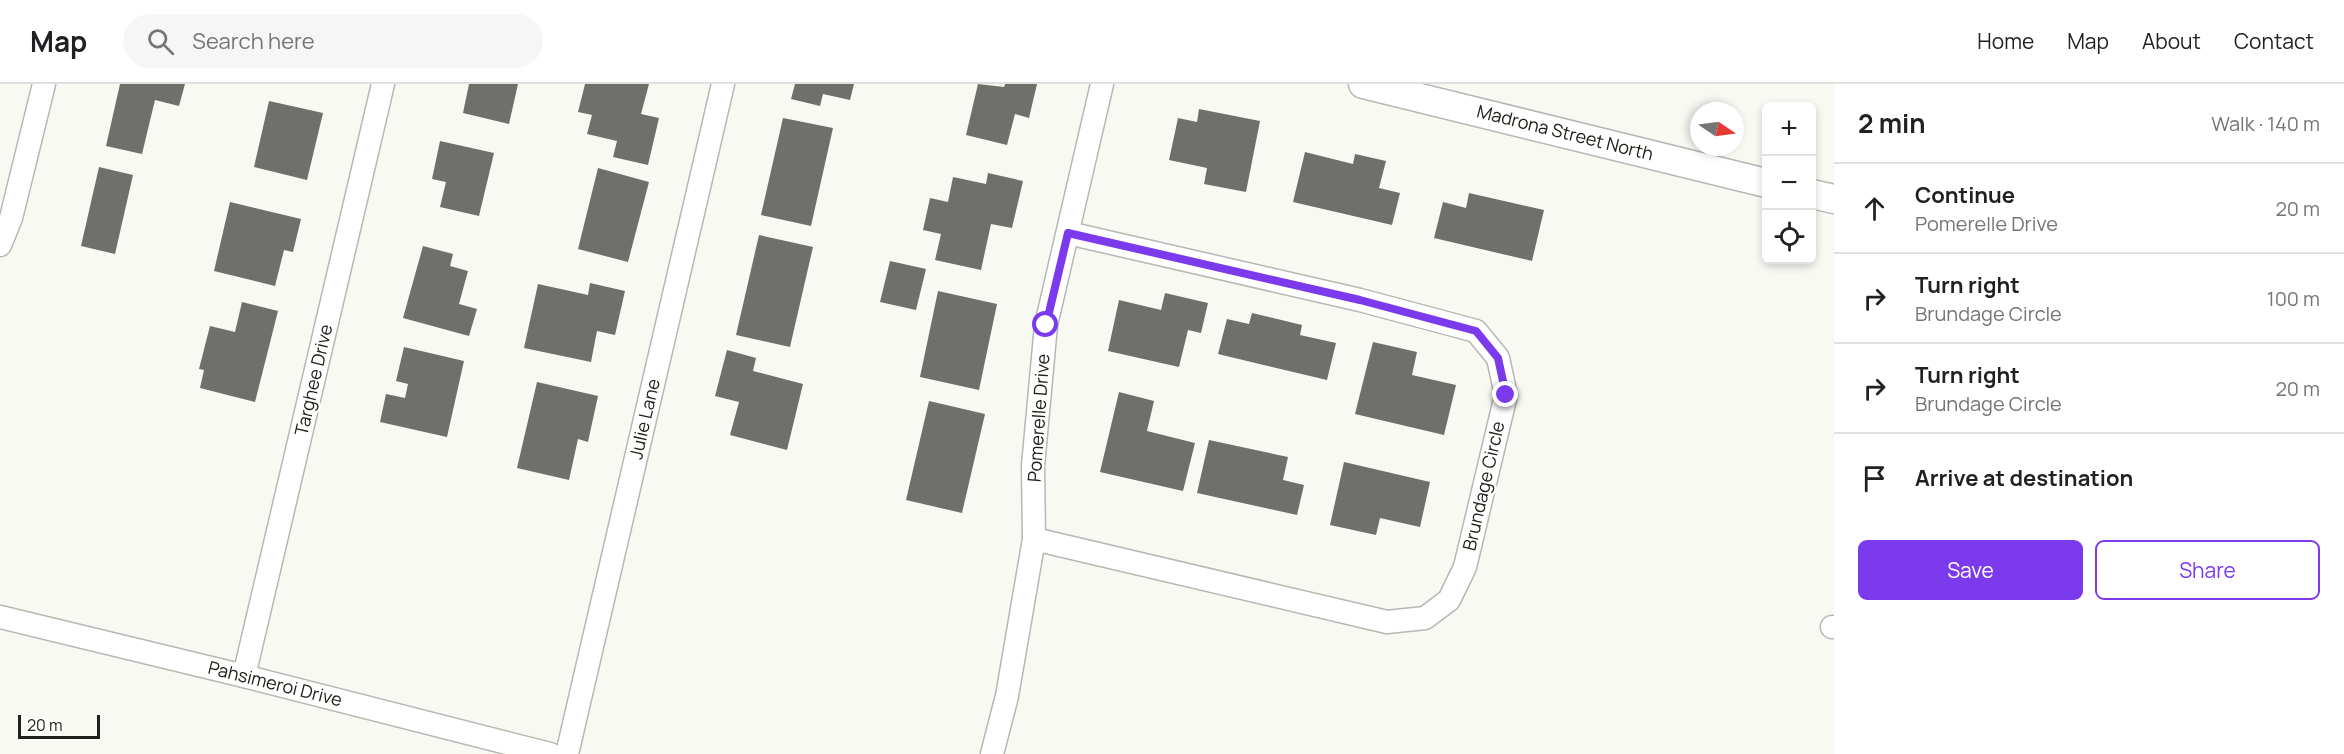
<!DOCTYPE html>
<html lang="en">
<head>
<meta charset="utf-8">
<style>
  body { margin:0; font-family:Manrope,sans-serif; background:#f6f6f6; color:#202124 }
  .controls { position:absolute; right:18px; top:18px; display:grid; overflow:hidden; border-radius:9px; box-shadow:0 3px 9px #0003 }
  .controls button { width:54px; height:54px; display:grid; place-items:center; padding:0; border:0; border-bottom:2px solid #e0e0e0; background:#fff; color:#202124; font:30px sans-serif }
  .compass { position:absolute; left:1690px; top:18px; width:54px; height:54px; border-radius:50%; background:#fff; box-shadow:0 3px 9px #0003; rotate:103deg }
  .scale { position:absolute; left:18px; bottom:15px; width:82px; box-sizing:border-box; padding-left:6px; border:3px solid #20211e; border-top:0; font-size:16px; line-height:21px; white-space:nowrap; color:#20211e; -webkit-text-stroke:4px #fffffe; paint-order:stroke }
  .stop { position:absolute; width:18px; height:18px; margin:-14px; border:4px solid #7c3aed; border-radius:50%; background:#fff }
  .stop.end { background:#7c3aed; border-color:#fff; box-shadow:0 2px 6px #0008 }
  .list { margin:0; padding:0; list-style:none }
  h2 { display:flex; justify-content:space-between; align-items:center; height:78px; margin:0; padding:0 24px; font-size:26px }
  h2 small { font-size:20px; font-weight:400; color:#757577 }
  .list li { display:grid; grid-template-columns:39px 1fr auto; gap:18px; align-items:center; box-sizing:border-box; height:90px; padding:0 24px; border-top:2px solid #e0e0e0 }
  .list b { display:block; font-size:22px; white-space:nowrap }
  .list p { margin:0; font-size:20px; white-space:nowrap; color:#757577 }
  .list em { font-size:20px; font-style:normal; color:#757577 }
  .actions { display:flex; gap:12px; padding:18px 24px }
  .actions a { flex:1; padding:14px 0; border:2px solid #7c3aed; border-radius:9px; text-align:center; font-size:21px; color:#7c3aed }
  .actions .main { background:#7c3aed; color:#fff }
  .icon { flex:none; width:33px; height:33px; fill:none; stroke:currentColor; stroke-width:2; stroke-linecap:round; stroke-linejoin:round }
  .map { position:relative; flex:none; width:1834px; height:670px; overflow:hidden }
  header { display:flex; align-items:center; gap:36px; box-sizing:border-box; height:84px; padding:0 30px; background:#fff; border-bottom:2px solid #e0e0e0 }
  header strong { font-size:28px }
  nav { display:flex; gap:33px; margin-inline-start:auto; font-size:21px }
  .search { width:420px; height:54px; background:#f6f6f6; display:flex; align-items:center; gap:15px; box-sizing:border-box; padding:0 21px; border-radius:33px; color:#757577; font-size:22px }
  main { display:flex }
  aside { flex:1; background:#fff }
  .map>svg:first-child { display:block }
  .building { fill:#6f706b }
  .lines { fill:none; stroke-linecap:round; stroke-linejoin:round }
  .minor-casing { stroke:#b7b8b3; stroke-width:25 }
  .tertiary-casing { stroke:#b7b8b3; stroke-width:31 }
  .minor { stroke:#fff; stroke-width:22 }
  .tertiary { stroke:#fff; stroke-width:28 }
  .route { stroke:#7c3aed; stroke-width:8 }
  .labels { text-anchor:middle; stroke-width:5; stroke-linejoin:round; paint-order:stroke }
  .street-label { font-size:18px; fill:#20211e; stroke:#fffffe }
</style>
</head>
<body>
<header>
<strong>Map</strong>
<div class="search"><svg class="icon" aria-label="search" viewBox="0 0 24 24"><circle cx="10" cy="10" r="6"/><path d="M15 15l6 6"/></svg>Search here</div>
<nav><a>Home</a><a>Map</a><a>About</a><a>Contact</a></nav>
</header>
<main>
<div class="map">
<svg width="1834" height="670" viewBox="0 0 1834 670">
  <rect width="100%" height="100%" fill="#f8f9f3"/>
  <g class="building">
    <polygon points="120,0 185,0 179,22 155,16 142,70 106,62"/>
    <polygon points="469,0 518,0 509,40 463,29"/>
    <polygon points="585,0 649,0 641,30 659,34 648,81 613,73 617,57 587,50 592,31 578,28"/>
    <polygon points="795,0 854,0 850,16 823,10 820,22 791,15"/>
    <polygon points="978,0 1004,3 1005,0 1037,0 1029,34 1015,30 1007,61 966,51"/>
    <polygon points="269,17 323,29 307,96 254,83"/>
    <polygon points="1199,25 1260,37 1246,108 1204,100 1207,84 1169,76 1178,34 1197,38"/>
    <polygon points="783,34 833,44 811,142 761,131"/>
    <polygon points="440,57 494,69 479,132 440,123 446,98 432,95"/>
    <polygon points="1305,68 1353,80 1355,70 1386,77 1379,104 1400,109 1392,141 1293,118"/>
    <polygon points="99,83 133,91 115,170 81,162"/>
    <polygon points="598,84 649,98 628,178 578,165"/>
    <polygon points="988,89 1023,97 1012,144 991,140 981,186 935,176 941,150 923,146 930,114 948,118 953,93 986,100"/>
    <polygon points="1469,109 1544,126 1532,177 1434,154 1443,118 1466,124"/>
    <polygon points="230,118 301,135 293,168 284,166 275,202 214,187"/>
    <polygon points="759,151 813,163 790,263 736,251"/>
    <polygon points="423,162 453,170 450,182 468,187 459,220 477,225 469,252 403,234"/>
    <polygon points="890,177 926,185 916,226 880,218"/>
    <polygon points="590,199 625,207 615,251 597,247 591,278 524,264 538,200 588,211"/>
    <polygon points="938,207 997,220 979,306 920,293"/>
    <polygon points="1165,209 1208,219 1201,249 1188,246 1179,283 1108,267 1119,216 1161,226"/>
    <polygon points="242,218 278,227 255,318 200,304 204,286 199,285 210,242 235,248"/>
    <polygon points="1252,229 1302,241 1300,251 1336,259 1327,296 1218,270 1227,235 1249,240"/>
    <polygon points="1373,258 1417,268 1412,291 1456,301 1444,351 1355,330"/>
    <polygon points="404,263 464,277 447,353 380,338 386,310 405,314 408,300 396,297"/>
    <polygon points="727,266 756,274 753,287 803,300 787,366 730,351 739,318 715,312"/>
    <polygon points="537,298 598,312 588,358 578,355 569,396 517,384"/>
    <polygon points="1119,308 1154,317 1147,347 1195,359 1183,407 1100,388"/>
    <polygon points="929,317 985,330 962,429 906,416"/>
    <polygon points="1209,356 1288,373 1283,396 1304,401 1297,431 1197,409"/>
    <polygon points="1344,378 1430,398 1420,443 1380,434 1376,451 1330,441"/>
  </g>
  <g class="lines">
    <defs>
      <g id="minor">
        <polyline points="0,161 11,134 44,0"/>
        <polyline points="1034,455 1387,538 1425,534 1449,516 1465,483 1506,311 1498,274 1476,247 1360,216 1068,149"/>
        <polyline points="0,533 244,592 550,670"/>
        <polyline points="1832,543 1834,543"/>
        <polyline points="244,592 383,0"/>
        <polyline points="567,670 723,0"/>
        <polyline points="992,670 1007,612 1034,455 1033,382 1046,241 1102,0"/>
      </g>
      <g id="tertiary">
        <polyline points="1363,0 1766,99"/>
        <polyline points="1812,110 1834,115"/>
      </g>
    </defs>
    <use href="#minor" class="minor-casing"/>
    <use href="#tertiary" class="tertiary-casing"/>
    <use href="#minor" class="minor"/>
    <use href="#tertiary" class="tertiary"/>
  </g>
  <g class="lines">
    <polyline class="route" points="1046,241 1068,149 1360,216 1476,247 1498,274 1506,311"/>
  </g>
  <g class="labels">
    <g class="street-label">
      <text transform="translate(1565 49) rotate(14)" y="6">Madrona Street North</text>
      <text transform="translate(314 296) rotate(-77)" y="6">Targhee Drive</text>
      <text transform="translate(1039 334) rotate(-86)" y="6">Pomerelle Drive</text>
      <text transform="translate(645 335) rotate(-77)" y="6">Julie Lane</text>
      <text transform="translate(1484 402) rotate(-77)" y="6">Brundage Circle</text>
      <text transform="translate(275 600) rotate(14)" y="6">Pahsimeroi Drive</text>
    </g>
  </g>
</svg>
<div class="controls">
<button>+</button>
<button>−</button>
<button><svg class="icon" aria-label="locate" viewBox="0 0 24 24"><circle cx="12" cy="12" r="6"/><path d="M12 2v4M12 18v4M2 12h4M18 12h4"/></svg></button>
</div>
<svg class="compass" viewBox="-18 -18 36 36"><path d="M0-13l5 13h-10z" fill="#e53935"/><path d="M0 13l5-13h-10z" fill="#757577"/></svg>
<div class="scale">20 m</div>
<div class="stop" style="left:1046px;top:241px"></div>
<div class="stop end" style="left:1506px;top:311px"></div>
</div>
<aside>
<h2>2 min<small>Walk · 140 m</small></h2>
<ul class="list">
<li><svg class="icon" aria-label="ahead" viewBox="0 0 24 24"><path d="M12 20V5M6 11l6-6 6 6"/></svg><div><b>Continue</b><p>Pomerelle Drive</p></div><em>20 m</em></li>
<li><svg class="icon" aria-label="right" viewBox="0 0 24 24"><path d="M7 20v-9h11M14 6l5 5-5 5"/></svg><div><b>Turn right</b><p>Brundage Circle</p></div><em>100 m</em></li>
<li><svg class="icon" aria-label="right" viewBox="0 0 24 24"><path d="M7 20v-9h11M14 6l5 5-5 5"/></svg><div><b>Turn right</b><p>Brundage Circle</p></div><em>20 m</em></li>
<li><svg class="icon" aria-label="arrive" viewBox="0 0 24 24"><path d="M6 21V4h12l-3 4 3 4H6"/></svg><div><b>Arrive at destination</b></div></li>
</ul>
<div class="actions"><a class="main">Save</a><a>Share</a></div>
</aside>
</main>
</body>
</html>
